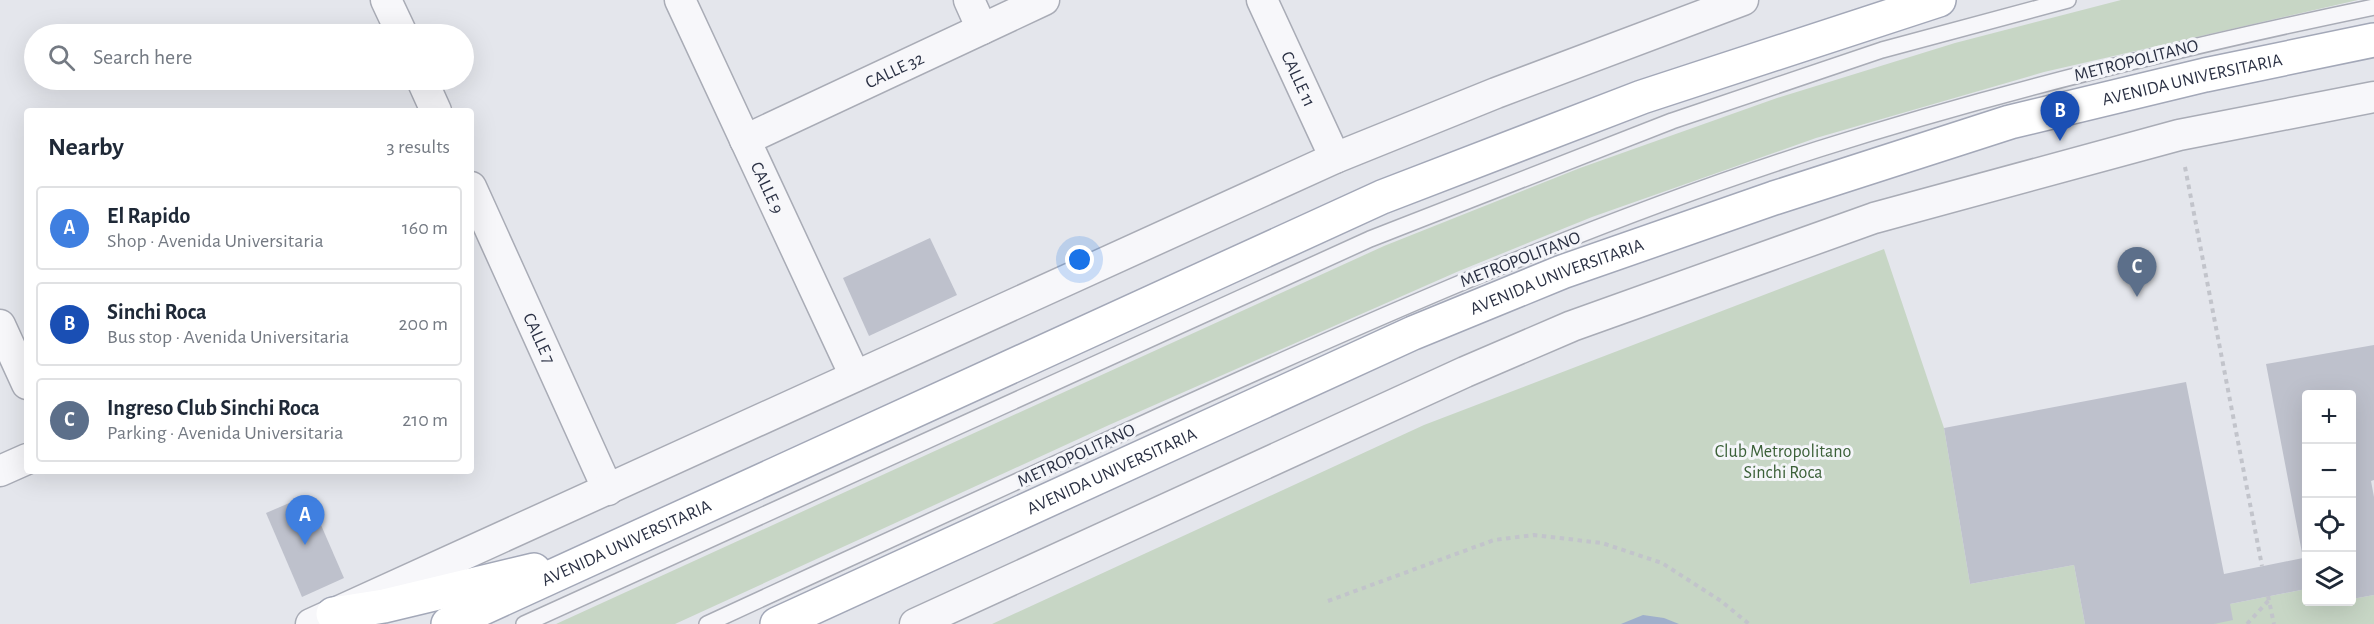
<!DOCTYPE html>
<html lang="en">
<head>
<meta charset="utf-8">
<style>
  body { margin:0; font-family:"Alegreya Sans",sans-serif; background:#f6f6f7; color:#1f2937 }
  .controls { position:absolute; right:18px; bottom:18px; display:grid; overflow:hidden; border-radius:6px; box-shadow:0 6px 24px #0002 }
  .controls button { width:54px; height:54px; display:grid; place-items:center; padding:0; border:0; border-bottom:2px solid #e0e1e3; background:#fff; color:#1f2937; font:30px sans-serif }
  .you { position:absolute; left:1080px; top:260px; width:21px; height:21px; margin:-15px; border:4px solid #fff; border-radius:50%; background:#1a73e8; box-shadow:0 0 0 9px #1a73e833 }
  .badge { display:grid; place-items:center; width:39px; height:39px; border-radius:50%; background:#d0494d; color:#fff; font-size:20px; font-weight:700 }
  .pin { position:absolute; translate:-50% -50px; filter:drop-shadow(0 2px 3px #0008) }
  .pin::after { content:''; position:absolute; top:32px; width:21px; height:18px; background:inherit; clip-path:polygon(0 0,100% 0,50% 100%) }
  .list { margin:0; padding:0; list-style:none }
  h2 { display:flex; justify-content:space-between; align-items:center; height:78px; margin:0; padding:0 24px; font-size:26px }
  h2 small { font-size:20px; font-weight:400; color:#747a83 }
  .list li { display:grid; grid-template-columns:39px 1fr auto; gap:18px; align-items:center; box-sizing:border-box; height:84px; margin:0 12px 12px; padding:0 12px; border:2px solid #e0e1e3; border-radius:6px }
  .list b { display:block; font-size:22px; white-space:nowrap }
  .list p { margin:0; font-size:20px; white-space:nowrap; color:#747a83 }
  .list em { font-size:20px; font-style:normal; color:#747a83 }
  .icon { flex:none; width:33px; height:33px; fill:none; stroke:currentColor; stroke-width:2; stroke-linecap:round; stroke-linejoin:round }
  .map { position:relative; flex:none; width:2374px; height:624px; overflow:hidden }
  .search { position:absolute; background:#fff; box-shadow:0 6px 24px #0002; left:24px; top:24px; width:450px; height:66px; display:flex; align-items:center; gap:15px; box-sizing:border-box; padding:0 21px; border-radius:33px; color:#747a83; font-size:22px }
  .panel { position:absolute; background:#fff; box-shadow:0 6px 24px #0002; left:24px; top:108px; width:450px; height:366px; border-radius:6px }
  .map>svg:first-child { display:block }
  .green { fill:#c7d6c5 }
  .water { fill:#9fafcb }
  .building { fill:#bec1cc }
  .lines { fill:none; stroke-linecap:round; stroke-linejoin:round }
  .lane-casing { stroke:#a9acb6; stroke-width:18 }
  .street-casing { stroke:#a9acb6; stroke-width:33 }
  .primary-casing { stroke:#a3a8b8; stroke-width:36 }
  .path { stroke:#c2c4cb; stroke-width:4; stroke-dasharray:4.5 4.5; stroke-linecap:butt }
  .lane { stroke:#f7f7fa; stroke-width:15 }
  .street { stroke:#f7f7fa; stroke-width:30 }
  .primary { stroke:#fff; stroke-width:33 }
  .labels { text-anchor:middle; stroke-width:6; stroke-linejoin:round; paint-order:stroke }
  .street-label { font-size:18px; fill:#2b3144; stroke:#f4f5f9 }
  .park-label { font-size:18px; fill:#3b6038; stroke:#f4f5f9 }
</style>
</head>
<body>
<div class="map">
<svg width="2374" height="624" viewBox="0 0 2374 624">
  <rect width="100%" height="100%" fill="#e4e6ec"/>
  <g class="green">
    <polygon points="2121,0 2358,0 2044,72 1816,138 1592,217 1459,271 1109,425 675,624 556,624 1384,246 1580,168 1777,98 1955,43"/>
    <polygon points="1884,249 1944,428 1970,584 2074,565 2085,624 992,624 1424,425"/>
    <polygon points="2306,589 2306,602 2312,602 2313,606 2352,602 2352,599 2374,595 2374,624 2214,624 2230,604"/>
  </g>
  <polygon class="water" points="1643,615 1664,618 1679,624 1621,624"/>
  <g class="building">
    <polygon points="930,238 957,295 869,336 843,278"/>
    <polygon points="2374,345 2374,480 2371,481 2374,497 2374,595 2352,599 2352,394 2306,394 2306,589 2230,604 2233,620 2214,624 2085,624 2074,565 1970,584 1944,428 2186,382 2224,574 2303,558 2266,364"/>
    <polygon points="308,495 344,578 302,597 266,513"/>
    <polygon points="2312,602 2333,602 2333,603 2313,606"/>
  </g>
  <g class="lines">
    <defs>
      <g id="lane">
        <polyline points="524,624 1370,239 1672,121 1882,50 2068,0"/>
        <path d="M707 624C856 555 1005 487 1155 418 1372 319 1591 222 1819 149 2001 91 2187 46 2374 7"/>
      </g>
      <g id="street">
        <polyline points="386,0 402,34"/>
        <path id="s1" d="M680 0 855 376"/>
        <polyline points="969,0 982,29"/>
        <path id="s2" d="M1262 0 1335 158"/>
        <polyline points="422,80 436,111"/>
        <path id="s3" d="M745 140 1044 0"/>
        <path id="s4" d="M471 187 608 490"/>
        <polyline points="0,325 27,384"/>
        <polyline points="0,471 27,459"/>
        <polyline points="311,624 1335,158 1496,93 1743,0"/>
        <polyline points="915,624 1465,372 1572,326 1874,218 2179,135 2374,97"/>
      </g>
      <g id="primary">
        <polyline points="333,614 384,606 534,570"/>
        <path id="s5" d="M448 624 1382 197 1642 97 1939 0"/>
        <path id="s6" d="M777 624 1413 333 1562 272 1774 198 2010 122 2205 75 2374 40"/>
      </g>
    </defs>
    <use href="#lane" class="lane-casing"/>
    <use href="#street" class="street-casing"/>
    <use href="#primary" class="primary-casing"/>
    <g class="path">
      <polyline points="2185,167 2262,566"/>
      <polyline points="2268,596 2274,624"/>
      <polyline points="1328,601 1494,540 1534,535 1602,543 1662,563 1721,601 1749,624"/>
      <polyline points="2247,624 2269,600"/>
    </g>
    <use href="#lane" class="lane"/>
    <use href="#street" class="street"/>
    <use href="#primary" class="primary"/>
  </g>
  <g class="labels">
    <g class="street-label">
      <text transform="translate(2136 60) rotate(-14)" y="6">METROPOLITANO</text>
      <text dy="6" stroke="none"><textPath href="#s3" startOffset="165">CALLE 32</textPath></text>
      <text dy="6" stroke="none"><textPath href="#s2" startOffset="87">CALLE 11</textPath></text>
      <text dy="6" stroke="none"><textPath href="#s6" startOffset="1520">AVENIDA UNIVERSITARIA</textPath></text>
      <text dy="6" stroke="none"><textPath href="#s1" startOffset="207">CALLE 9</textPath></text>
      <text transform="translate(1520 259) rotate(-21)" y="6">METROPOLITANO</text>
      <text dy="6" stroke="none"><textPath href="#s6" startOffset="854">AVENIDA UNIVERSITARIA</textPath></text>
      <text dy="6" stroke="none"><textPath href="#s4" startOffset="166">CALLE 7</textPath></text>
      <text transform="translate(1076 455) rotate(-25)" y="6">METROPOLITANO</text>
      <text dy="6" stroke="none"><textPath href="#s6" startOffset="368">AVENIDA UNIVERSITARIA</textPath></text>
      <text dy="6" stroke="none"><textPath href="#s5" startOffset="196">AVENIDA UNIVERSITARIA</textPath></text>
    </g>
    <g class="park-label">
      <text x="1783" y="457">Club Metropolitano<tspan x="1783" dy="21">Sinchi Roca</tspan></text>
    </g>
  </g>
</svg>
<div class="controls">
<button>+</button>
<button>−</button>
<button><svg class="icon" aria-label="locate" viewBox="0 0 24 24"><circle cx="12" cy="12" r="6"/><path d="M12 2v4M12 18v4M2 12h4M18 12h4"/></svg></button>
<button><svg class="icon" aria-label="layers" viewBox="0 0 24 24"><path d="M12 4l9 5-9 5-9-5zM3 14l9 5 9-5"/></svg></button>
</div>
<div class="you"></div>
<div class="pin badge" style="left:305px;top:545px;background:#3f7fe0">A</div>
<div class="pin badge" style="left:2060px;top:141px;background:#1a4fb4">B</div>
<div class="pin badge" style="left:2137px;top:297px;background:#5c6f8a">C</div>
<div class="search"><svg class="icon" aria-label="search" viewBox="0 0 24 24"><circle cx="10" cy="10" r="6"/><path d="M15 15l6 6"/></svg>Search here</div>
<section class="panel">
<h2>Nearby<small>3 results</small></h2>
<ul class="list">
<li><span class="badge" style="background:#3f7fe0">A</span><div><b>El Rapido</b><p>Shop · Avenida Universitaria</p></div><em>160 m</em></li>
<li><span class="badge" style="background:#1a4fb4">B</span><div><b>Sinchi Roca</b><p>Bus stop · Avenida Universitaria</p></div><em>200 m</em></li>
<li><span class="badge" style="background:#5c6f8a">C</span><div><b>Ingreso Club Sinchi Roca</b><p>Parking · Avenida Universitaria</p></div><em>210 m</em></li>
</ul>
</section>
</div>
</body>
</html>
